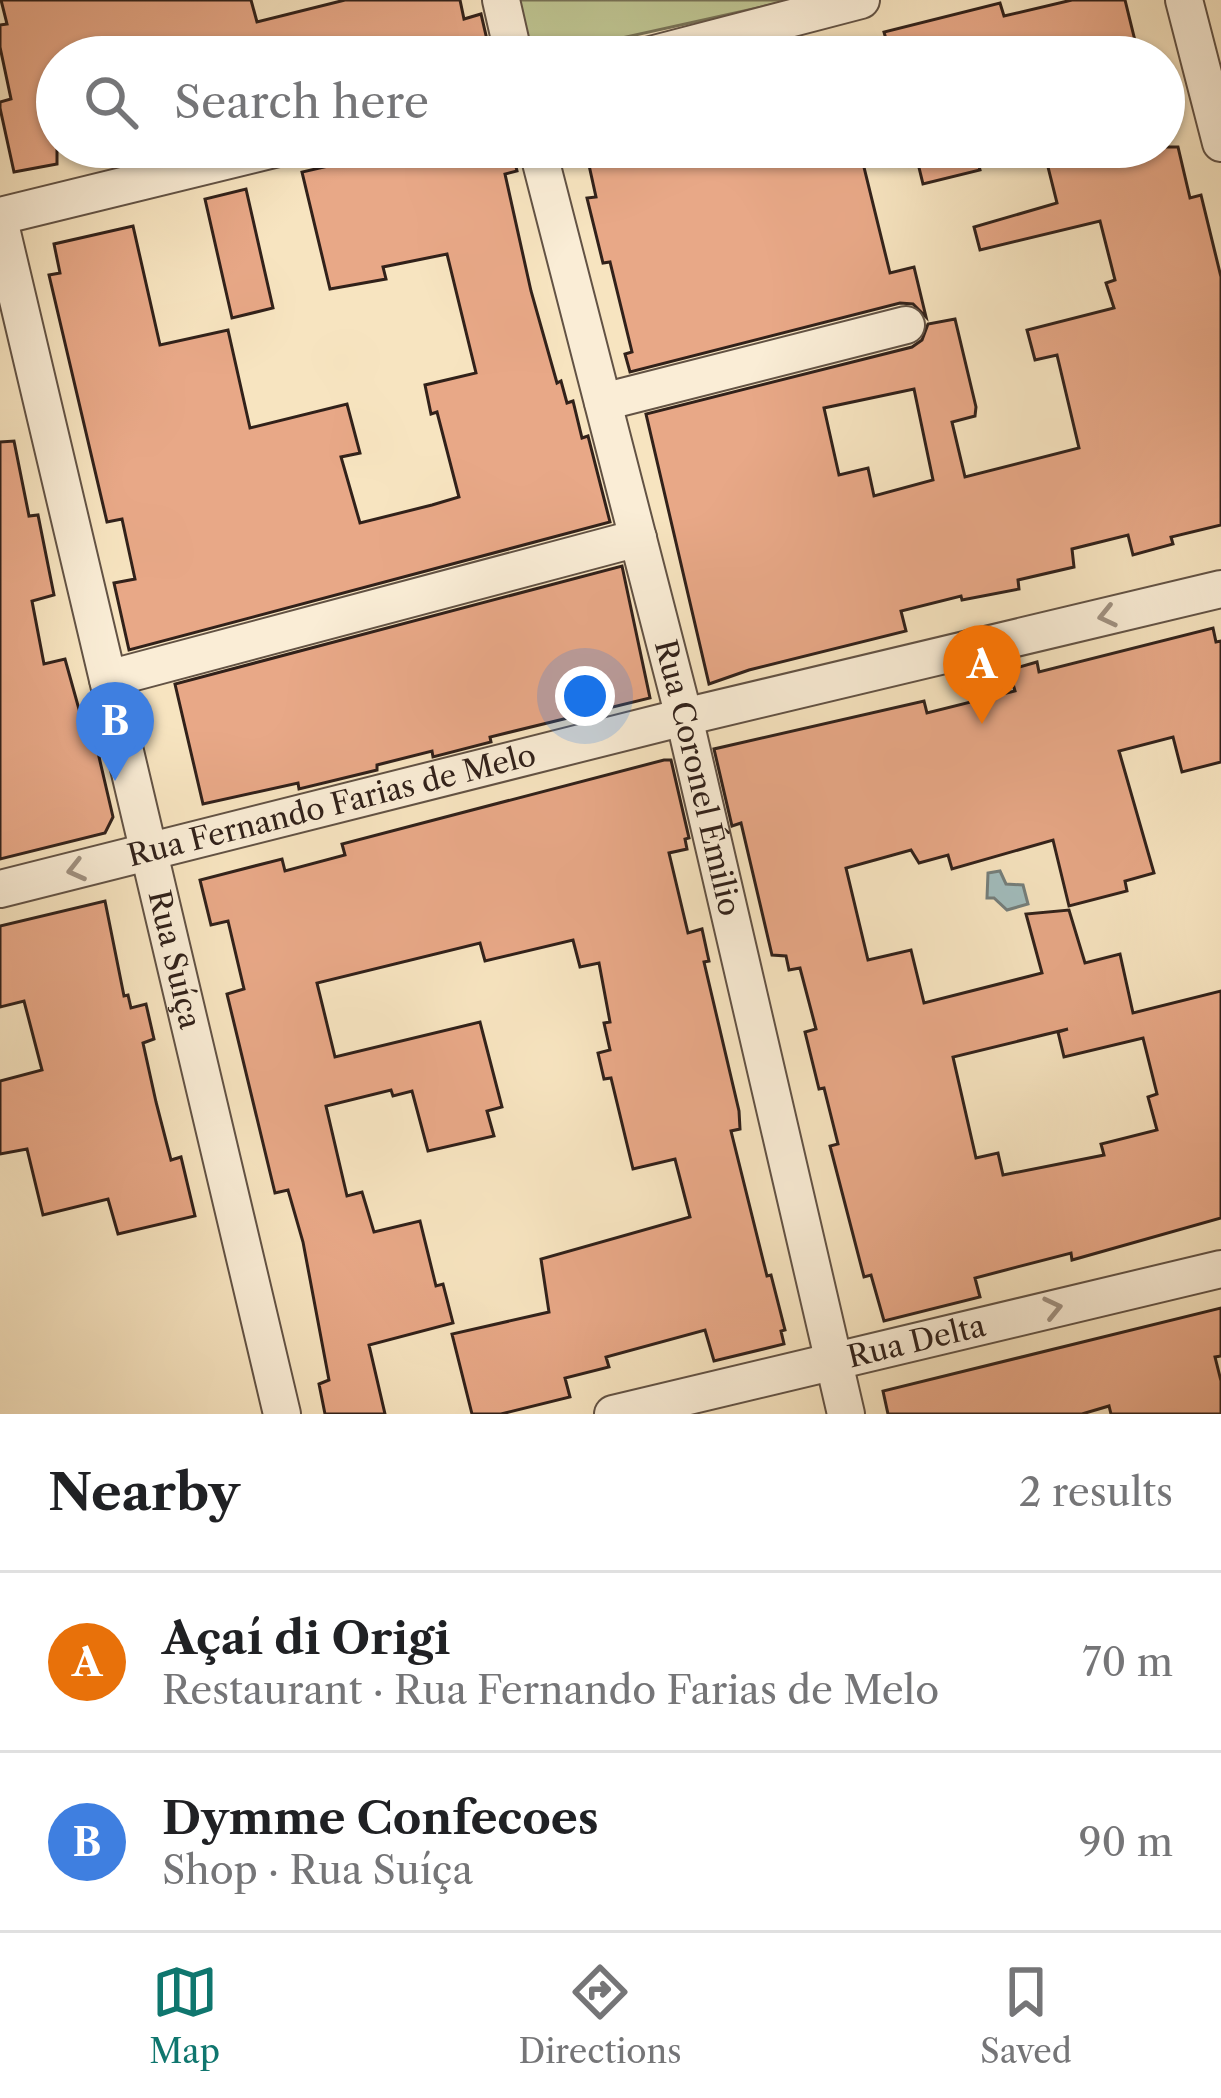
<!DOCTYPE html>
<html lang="en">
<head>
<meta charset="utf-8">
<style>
  body { margin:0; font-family:"Libre Caslon Text",serif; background:#f2f2f2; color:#202124 }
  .you { position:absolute; left:585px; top:696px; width:42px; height:42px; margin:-30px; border:9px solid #fff; border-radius:50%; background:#1a73e8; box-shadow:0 0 0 18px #1a73e833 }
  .badge { display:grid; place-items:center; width:78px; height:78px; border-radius:50%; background:#0f766e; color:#fff; font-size:39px; font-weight:700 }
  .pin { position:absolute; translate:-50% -99px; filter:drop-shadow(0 3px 6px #0008) }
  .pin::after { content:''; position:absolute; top:63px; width:42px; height:36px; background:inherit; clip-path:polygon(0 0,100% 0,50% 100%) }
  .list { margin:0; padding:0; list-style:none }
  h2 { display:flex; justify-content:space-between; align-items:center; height:156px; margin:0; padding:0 48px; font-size:51px }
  h2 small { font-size:39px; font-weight:400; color:#757577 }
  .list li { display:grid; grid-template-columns:78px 1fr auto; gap:36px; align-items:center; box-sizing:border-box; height:180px; padding:0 48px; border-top:3px solid #e0e0e0 }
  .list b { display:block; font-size:45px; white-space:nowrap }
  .list p { margin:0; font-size:39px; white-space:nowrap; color:#757577 }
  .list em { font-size:39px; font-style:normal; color:#757577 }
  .icon { flex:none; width:66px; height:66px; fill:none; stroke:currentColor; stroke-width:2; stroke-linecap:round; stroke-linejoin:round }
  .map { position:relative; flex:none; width:1221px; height:1414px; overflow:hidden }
  .search { position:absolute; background:#fff; box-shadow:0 3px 9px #0004; left:36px; right:36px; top:36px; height:132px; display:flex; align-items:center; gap:30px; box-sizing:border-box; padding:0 42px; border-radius:66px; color:#757577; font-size:45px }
  .sheet { height:516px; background:#fff }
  nav { display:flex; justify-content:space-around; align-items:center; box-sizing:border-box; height:168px; border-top:3px solid #e0e0e0; background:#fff; font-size:33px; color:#757577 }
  nav a { display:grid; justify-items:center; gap:6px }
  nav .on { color:#0f766e }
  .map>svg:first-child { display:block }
  .green { fill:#bec491; stroke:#787256; stroke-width:3 }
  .water { fill:#a1bcbc; stroke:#747e7b; stroke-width:3 }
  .building { fill:#e8a887; stroke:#31211a; stroke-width:3; fill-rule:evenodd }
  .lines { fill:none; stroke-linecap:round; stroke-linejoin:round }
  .minor-casing { stroke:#625244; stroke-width:40 }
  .minor { stroke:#faedd6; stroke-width:36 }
  .oneway { stroke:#a09181 }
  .labels { text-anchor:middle; stroke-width:12; stroke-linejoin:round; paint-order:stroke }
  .street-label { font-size:30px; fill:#31211a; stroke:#faedd6 }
</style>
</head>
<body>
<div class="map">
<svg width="1221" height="1414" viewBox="0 0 1221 1414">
  <rect width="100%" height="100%" fill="#f7e4c0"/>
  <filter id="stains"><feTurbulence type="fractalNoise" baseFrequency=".00167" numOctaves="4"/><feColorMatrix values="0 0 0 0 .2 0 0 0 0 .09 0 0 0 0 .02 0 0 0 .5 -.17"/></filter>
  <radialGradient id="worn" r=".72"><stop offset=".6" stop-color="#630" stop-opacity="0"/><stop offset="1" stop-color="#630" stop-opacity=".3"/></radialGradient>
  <polygon class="green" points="517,0 793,0 536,57 531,57"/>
  <polygon class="water" points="1000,871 1006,884 1023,885 1028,904 1007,910 994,898 987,898 988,873"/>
  <g class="building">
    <polygon points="1,0 251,0 257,22 345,0 460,0 464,19 481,14 491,57 57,57 57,164 14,172 0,108 0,102 11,99 0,47 0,25 7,24"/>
    <polygon points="1072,0 1125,0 1139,57 891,57 884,32 1000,3 1004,16"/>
    <polygon points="411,147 511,147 517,171 505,174 531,291 557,383 561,381 567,403 573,401 582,438 588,436 610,522 129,650 114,583 135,579 122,519 107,522 49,275 60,273 54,244 133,226 160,345 228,330 250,428 347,404 360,453 341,457 360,523 432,505 459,497 437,412 431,414 425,385 476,373 447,254 383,267 386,279 330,289 302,172"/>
    <polygon points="585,147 859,147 890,273 914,267 926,317 913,304 900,303 630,372 625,354 632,352 610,262 603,263 587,198 596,197"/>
    <polygon points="914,147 974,147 980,170 923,184"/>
    <path d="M1043 147H1178L1190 198 1201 195 1221 277V525L1171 537 1173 544 1133 555 1128 535 1072 549 1074 567 1018 580 1019 589 962 600 961 596 901 611 906 631 749 670 709 684 646 414 912 347 922 340 928 324 955 319 976 407 975 416 952 422 965 477 1079 448 1057 355 1035 360 1027 330 1114 308 1106 283 1115 280 1100 221 980 250 974 227 1057 203ZM914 389 933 480 874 496 868 468 839 475 824 408Z"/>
    <polygon points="246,189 273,308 232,318 205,199"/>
    <polygon points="14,441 29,516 38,515 54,595 32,601 44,664 65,659 89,745 96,744 113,817 105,833 0,859 0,442"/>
    <polygon points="622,566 650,698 490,737 491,742 433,757 432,751 377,765 377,770 299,789 298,783 203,804 175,684"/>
    <path d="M1213 628 1216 642 1221 641V762L1182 772 1173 737 1119 751 1154 873 1125 881 1127 891 1069 906 1053 840 952 869 948 855 919 863 911 850 846 868 868 960 911 950 924 1003 1042 973 1026 914 1069 910 1085 963 1120 954 1133 1013 1221 991V1218L1072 1260 1071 1253 975 1278 980 1297 884 1321 871 1275 864 1277 830 1146 838 1144 824 1088 819 1089 805 1032 816 1029 800 968 789 970 786 956 772 955 741 823 732 826 714 749 924 701 927 713 1015 691 1009 670 1037 662 1039 672ZM1068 1029 1058 1032 1064 1057 1143 1038 1157 1094 1148 1097 1157 1130 1101 1144 1104 1155 1003 1175 998 1153 976 1158 953 1057Z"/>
    <polygon points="664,760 671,760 689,838 685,839 687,849 669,853 688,933 702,929 709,961 704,962 739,1111 740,1129 731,1131 767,1276 771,1275 785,1330 781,1331 784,1344 714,1361 705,1330 606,1357 609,1367 565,1378 570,1397 501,1414 472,1414 452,1334 549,1312 541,1259 690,1217 675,1159 633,1169 611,1078 604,1079 598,1053 610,1050 604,1023 610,1022 599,963 580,967 573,940 485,961 480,943 317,983 335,1057 480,1022 502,1107 487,1111 494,1136 428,1151 412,1091 393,1096 391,1090 326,1106 347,1196 362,1192 374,1232 420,1221 436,1286 443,1284 453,1323 369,1345 385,1414 325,1414 319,1384 329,1380 303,1242 288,1190 275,1193 227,994 244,989 228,921 211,925 200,880 282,859 285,871 345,855 342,844"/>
    <polygon points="105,901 124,996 128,995 131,1008 146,1004 154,1039 143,1043 156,1102 171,1160 181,1157 195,1216 118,1234 108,1199 43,1215 27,1149 0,1154 0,1081 42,1070 24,1001 0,1007 0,926"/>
    <polygon points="1221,1308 1221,1356 1215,1357 1221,1381 1221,1414 1111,1414 1109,1406 1082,1414 888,1414 883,1391"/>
  </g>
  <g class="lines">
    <defs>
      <g id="minor">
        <polyline points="501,0 514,57"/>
        <polyline points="1184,0 1221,143"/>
        <polyline points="643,57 861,0"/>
        <path id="s1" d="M537 147 684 717 846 1414"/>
        <polyline points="0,216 282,147"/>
        <path id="s2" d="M0 224 282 1414"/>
        <polyline points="603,402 906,325"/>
        <polyline points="108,679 638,538"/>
        <path id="s3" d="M0 889 684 717 1221 589"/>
        <path id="s4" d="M613 1414 1221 1269"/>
      </g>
    </defs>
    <use href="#minor" class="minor-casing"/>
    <use href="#minor" class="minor"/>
  </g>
  <defs><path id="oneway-chevron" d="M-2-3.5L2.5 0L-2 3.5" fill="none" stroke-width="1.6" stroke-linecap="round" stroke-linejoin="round" transform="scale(3)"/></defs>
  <g class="oneway">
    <use href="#oneway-chevron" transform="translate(1107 616) rotate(167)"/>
    <use href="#oneway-chevron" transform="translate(76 870) rotate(166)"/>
    <use href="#oneway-chevron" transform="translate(1053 1308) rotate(-13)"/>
  </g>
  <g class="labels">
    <g class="street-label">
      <text dy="10" stroke="none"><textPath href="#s1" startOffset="651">Rua Coronel Émilio</textPath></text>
      <text dy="10" stroke="none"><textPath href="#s3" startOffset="342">Rua Fernando Farias de Melo</textPath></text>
      <text dy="10" stroke="none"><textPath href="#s2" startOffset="756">Rua Suíça</textPath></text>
      <text dy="10" stroke="none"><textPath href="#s4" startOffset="312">Rua Delta</textPath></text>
    </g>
  </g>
  <rect width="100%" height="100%" filter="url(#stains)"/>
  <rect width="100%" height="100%" fill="url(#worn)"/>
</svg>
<div class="you"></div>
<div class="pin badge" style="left:982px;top:724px;background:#e8710a">A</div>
<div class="pin badge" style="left:115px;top:781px;background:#3f7fe0">B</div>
<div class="search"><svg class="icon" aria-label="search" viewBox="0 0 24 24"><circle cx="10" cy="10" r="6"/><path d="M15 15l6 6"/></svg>Search here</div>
</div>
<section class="sheet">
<h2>Nearby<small>2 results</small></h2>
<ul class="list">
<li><span class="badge" style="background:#e8710a">A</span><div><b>Açaí di Origi</b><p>Restaurant · Rua Fernando Farias de Melo</p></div><em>70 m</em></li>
<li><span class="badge" style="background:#3f7fe0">B</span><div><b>Dymme Confecoes</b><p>Shop · Rua Suíça</p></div><em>90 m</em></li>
</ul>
</section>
<nav>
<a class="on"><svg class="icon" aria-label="map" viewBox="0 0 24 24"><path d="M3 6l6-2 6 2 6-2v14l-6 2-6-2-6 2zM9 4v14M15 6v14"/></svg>Map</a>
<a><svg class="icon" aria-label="directions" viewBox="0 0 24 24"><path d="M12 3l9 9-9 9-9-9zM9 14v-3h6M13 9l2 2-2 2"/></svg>Directions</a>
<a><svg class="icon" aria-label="saved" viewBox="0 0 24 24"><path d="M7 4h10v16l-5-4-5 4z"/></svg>Saved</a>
</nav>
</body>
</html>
